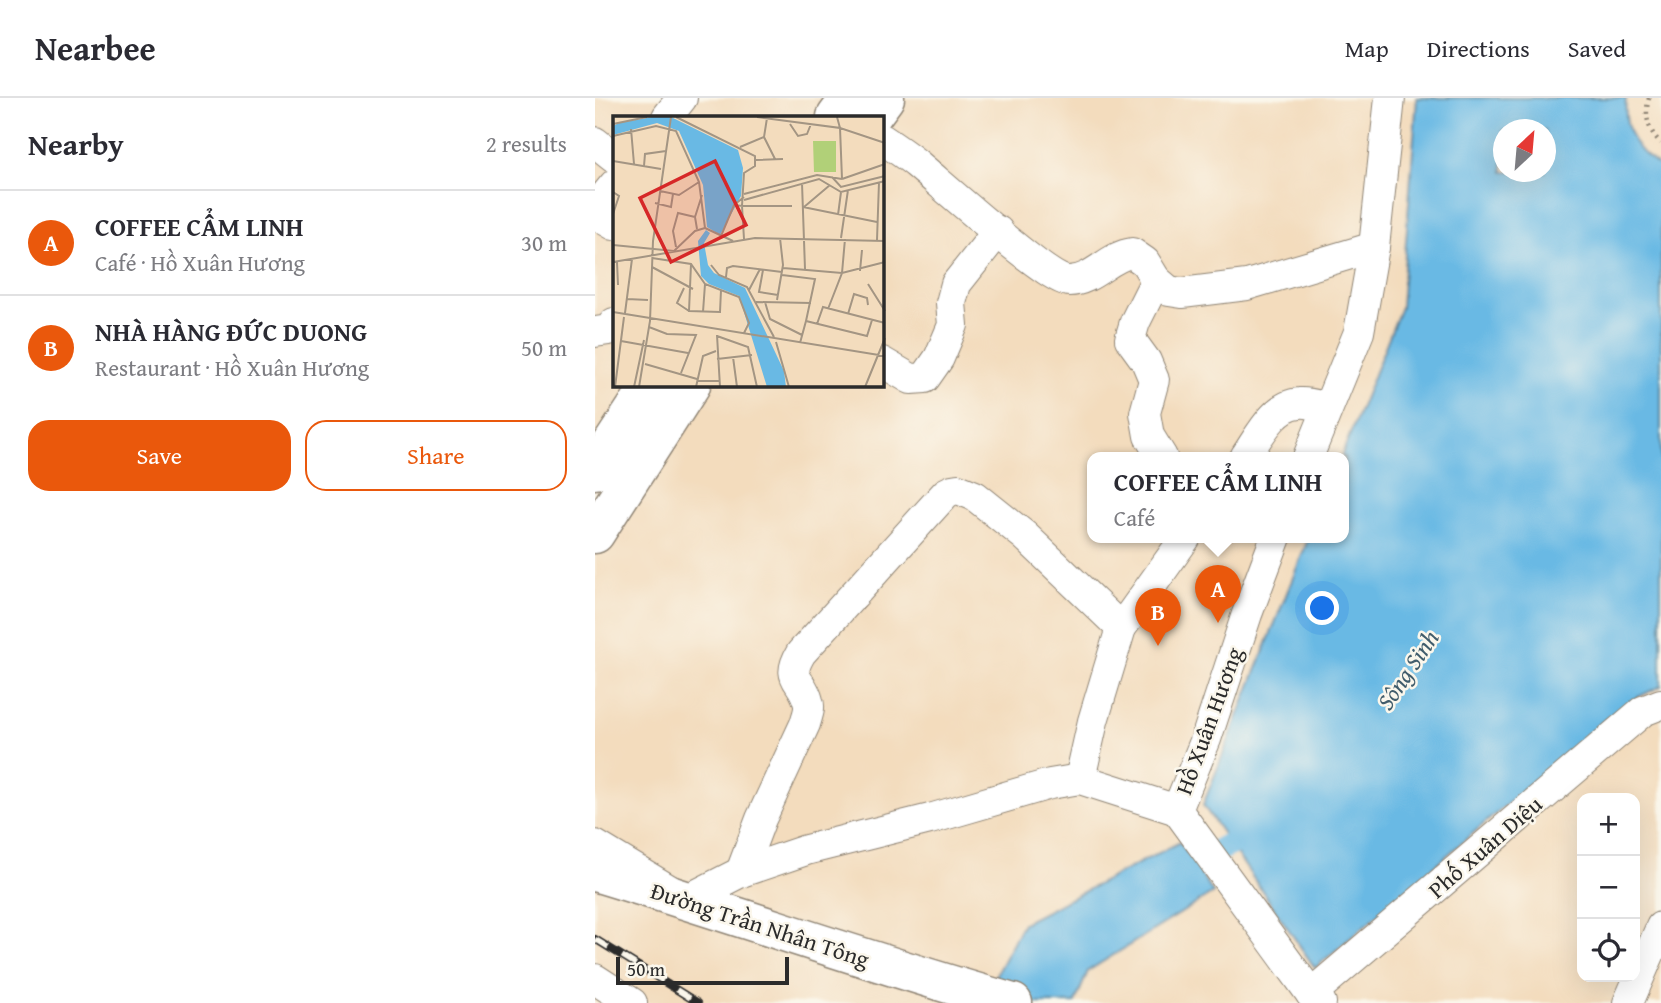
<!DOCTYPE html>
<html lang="en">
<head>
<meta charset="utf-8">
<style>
  body { margin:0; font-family:"Gentium Book Plus",serif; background:#f7f7f7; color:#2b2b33 }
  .controls { position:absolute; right:21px; bottom:21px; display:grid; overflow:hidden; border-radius:14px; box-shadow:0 7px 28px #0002 }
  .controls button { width:63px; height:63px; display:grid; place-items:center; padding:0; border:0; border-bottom:2px solid #e1e1e2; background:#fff; color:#2b2b33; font:35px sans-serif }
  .compass { position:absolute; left:898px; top:21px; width:63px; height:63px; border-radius:50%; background:#fff; box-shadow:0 7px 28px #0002; rotate:26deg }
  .scale { position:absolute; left:21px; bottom:18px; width:173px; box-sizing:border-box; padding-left:7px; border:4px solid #2b2b2b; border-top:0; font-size:19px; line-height:24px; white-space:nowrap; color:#2b2b2b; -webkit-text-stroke:5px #fbf7ec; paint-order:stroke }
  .you { position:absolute; left:728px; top:511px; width:24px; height:24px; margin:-18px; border:5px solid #fff; border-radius:50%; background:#1a73e8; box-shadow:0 0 0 10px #1a73e833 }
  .badge { display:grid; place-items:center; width:46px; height:46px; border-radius:50%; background:#ea580c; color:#fff; font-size:23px; font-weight:700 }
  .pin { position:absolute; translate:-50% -58px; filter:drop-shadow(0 2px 4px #0008) }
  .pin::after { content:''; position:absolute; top:37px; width:24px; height:21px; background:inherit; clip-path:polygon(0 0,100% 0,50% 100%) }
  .popup { position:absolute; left:492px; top:354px; width:262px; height:91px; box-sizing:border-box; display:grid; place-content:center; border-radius:14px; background:#fff; filter:drop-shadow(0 2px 5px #0005); font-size:23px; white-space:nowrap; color:#7c7c81 }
  .popup b { font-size:26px; color:#2b2b33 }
  .popup::after { content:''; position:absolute; left:50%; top:100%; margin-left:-14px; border:14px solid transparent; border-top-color:#fff }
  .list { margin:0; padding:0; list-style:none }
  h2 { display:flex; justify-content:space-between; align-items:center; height:91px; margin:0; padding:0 28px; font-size:30px }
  h2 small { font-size:23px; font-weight:400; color:#7c7c81 }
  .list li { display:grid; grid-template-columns:46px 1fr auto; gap:21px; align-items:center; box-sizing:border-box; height:105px; padding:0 28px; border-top:2px solid #e1e1e2 }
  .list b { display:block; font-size:26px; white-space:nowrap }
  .list p { margin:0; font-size:23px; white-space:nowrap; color:#7c7c81 }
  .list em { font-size:23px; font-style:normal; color:#7c7c81 }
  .actions { display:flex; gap:14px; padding:21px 28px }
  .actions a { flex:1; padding:16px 0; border:2px solid #ea580c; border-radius:21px; text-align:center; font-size:24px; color:#ea580c }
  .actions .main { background:#ea580c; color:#fff }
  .icon { flex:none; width:38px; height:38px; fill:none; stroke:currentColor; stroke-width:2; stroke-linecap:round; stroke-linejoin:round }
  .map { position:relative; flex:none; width:1066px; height:905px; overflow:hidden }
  header { display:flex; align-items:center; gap:42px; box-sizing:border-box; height:98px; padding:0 35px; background:#fff; border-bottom:2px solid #e1e1e2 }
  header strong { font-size:33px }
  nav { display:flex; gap:38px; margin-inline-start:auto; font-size:24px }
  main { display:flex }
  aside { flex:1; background:#fff }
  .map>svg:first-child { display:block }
  .water { fill:#69b9e4; stroke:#4a7288; stroke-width:2; fill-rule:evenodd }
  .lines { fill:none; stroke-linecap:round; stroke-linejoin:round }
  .canal { stroke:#69b9e4; stroke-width:24 }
  .minor-casing { stroke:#8f8474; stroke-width:32 }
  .major-casing { stroke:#8f8474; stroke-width:41 }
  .path { stroke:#8f8474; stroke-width:4.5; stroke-dasharray:2 5; stroke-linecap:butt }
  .minor { stroke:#fff; stroke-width:30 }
  .major { stroke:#fff; stroke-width:38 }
  .rail-casing { stroke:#2b2b2b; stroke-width:8 }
  .rail { stroke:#fbf7ec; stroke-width:5; stroke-dasharray:16; stroke-linecap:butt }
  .labels { text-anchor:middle; stroke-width:5; stroke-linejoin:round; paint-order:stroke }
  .street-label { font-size:23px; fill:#2b2b2b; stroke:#fbf7ec }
  .water-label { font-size:24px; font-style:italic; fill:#415d6c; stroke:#fbf7ec }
  .inset-road { fill:none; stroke:#a39583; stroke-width:2 }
  .view { fill:#d62828; fill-opacity:0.15; stroke:#d62828; stroke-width:3.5 }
  .inset-edge { fill:none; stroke:#2b2b2b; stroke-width:3.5 }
</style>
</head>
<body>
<header>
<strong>Nearbee</strong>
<nav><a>Map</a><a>Directions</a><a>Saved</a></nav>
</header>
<main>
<aside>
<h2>Nearby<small>2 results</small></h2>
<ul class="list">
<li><span class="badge">A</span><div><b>COFFEE CẨM LINH</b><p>Café · Hồ Xuân Hương</p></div><em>30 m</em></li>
<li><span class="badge">B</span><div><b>NHÀ HÀNG ĐỨC DUONG</b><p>Restaurant · Hồ Xuân Hương</p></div><em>50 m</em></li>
</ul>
<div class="actions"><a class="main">Save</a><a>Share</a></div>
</aside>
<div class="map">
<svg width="1066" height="905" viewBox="0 0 1066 905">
  <rect width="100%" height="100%" fill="#fbf7ec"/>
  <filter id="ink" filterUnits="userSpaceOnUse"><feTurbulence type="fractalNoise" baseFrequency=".0143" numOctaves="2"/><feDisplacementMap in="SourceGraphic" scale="14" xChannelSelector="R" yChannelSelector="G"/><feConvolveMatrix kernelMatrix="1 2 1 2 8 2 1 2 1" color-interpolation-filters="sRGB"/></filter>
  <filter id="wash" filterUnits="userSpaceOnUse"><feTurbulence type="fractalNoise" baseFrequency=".00686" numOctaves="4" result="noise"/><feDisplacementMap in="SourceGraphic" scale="28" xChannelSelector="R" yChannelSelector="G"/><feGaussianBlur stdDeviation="1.57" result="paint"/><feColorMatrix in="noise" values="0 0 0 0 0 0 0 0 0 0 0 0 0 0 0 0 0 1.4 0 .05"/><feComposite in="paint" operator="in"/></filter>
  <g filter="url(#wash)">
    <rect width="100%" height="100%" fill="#f3dcbd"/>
    <g class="water">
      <path d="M822 0H1031C1028 32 1039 52 1066 69V588L1041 600 1013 620 720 870 608 707 714 439H749V359H746L806 209ZM908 32H950V74H908Z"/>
      <polygon points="585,744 618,795 493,873 480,905 386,905 428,825"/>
    </g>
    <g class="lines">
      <polyline class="canal" points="599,766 635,746"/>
    </g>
  </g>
  <g filter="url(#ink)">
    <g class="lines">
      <defs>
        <g id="minor">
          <polyline points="72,19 87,0"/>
          <path d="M287 41C299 49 311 57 322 66 345 85 454 183 474 183 498 183 514 158 537 155L550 164 561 182 574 193 587 195 652 187 779 149"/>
          <polyline points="0,44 19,59"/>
          <polyline points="0,110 19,87"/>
          <polyline points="0,116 19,127"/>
          <polyline points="561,182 540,224 535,241 551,263 559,282 550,315 554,338 567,359"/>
          <polyline points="0,234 14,232 19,225"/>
          <polyline points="287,264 316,281 330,280 344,260 358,227 356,205 361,186 403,133"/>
          <path d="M650 359C663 341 679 306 705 305 713 304 724 308 732 310"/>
          <polyline points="713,359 764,234 779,149 795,0"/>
          <polyline points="485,681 498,623 526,530 591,439"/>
          <polyline points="582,712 611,641 652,516 681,439"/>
          <polyline points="582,712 716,896 726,905"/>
          <polyline points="0,747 91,802 146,774 211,752 335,721 455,686 485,681 582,712"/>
          <path d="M146 774 166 721 210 626C212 618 216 610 213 603 207 580 190 582 206 555L351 395 357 392 363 391 380 398 430 438 526 530"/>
          <polyline points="0,881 37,905"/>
          <polyline points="716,896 1048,613 1066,606"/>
          <polyline points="1033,905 1066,829"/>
        </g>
        <g id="major">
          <polyline points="241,19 255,0"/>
          <polyline points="276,19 290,0"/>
          <polyline points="0,372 56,287"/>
          <polyline points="0,436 96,287"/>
          <path d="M0 774C140 816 277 865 418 905"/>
        </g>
      </defs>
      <use href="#minor" class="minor-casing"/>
      <use href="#major" class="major-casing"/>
      <path class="path" d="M1054 0C1049 17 1053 33 1066 45"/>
      <use href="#minor" class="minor"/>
      <use href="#major" class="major"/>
      <defs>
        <polyline id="rail" points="0,841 103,905"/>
      </defs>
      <use href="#rail" class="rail-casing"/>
      <use href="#rail" class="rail"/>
    </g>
  </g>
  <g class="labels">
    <g class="street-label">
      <text transform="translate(614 623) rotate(-70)" y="8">Hồ Xuân Hương</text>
      <text transform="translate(890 749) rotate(-41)" y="8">Phố Xuân Diệu</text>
      <text transform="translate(165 827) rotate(18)" y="8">Đường Trần Nhân Tông</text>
    </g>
    <g class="water-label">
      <text transform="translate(813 572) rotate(-56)" y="8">Sông Sinh</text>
    </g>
  </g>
  <g transform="translate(18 18)">
    <rect width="271" height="271" fill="#f3dcbd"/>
    <path d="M200 25H223V56H201Z" fill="#b1d078"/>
    <path d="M39 1H58L125 34 130 52 128 80 107 119 94 111 90 69 66 15 44 7 0 19V10L6 7ZM93 114 97 117 91 127 95 149 101 157 132 172 171 255 173 271H154L126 180 96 168 88 160 85 125Z" fill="#69b9e4"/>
    <path class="inset-road" d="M63 1 142 40V50L131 57 129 90 121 89M144 1 227 12 229 63M224 1 227 12 272 27M154 2 151 21 162 43M0 8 34 1M177 8 185 20 194 18 198 8M18 13 21 48M0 20 43 10 63 15 86 66 92 112M127 31 151 21M143 44 170 43M0 45 48 53M31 50 32 38 53 35M219 61 228 71 272 60M229 63 272 48M189 67 192 153M47 75 66 79 86 66M0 76 6 80 0 98M131 78 204 59 229 63M131 84 206 63 228 76 272 65M42 87 58 91 60 78M190 91 264 106M191 91 217 69M225 99 228 76M92 112 120 125M84 113 82 101 89 79M108 120 121 89 131 81M228 122 235 74M131 123 129 90H179M264 124 266 66M0 129 61 135 82 115 92 112M63 131 60 115 65 97 82 101M39 142 78 148 92 168 126 181 136 207 131 217M0 146 142 122 272 125M4 146 5 169M78 148 76 195 107 196 108 174M98 149 106 159 134 171 161 221M39 151 80 173M170 152 229 157 272 146M150 154 146 176 165 179M247 155 249 134M169 159 202 163 193 205M113 161 114 152 120 150 169 156M255 168 272 195M71 172 64 187 76 195M136 174 147 153M14 183 35 184M164 184 170 149 167 122M143 186 198 187M152 186 157 203 189 219M215 193 229 157 232 123M0 196 272 240M90 196 92 168M12 197 19 143M235 198 241 178 254 182 255 189M204 208 210 191 272 207M36 211 54 218 83 219 68 257M104 219 107 271M104 220 135 231 144 271M8 225 75 237M163 226 176 271M187 227 193 205 254 220 259 204M120 241 124 271M104 243 139 239M32 248 84 263M84 265H106M2 271 11 201M21 271 31 224M26 271 37 205 40 125 58 1M83 271 90 240 103 235M252 271 272 222"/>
    <path class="view" d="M102 45 133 109 58 146 27 82Z"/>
    <rect width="271" height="271" class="inset-edge"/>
  </g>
</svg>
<div class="controls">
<button>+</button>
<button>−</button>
<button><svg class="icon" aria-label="locate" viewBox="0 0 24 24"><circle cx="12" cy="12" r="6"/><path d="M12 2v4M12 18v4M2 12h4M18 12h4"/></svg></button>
</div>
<svg class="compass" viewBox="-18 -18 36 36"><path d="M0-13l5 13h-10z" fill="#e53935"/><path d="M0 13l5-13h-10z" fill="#7c7c81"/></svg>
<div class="scale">50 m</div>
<div class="you"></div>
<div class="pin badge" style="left:623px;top:525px">A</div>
<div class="popup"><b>COFFEE CẨM LINH</b>Café</div>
<div class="pin badge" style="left:563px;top:548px">B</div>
</div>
</main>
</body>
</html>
